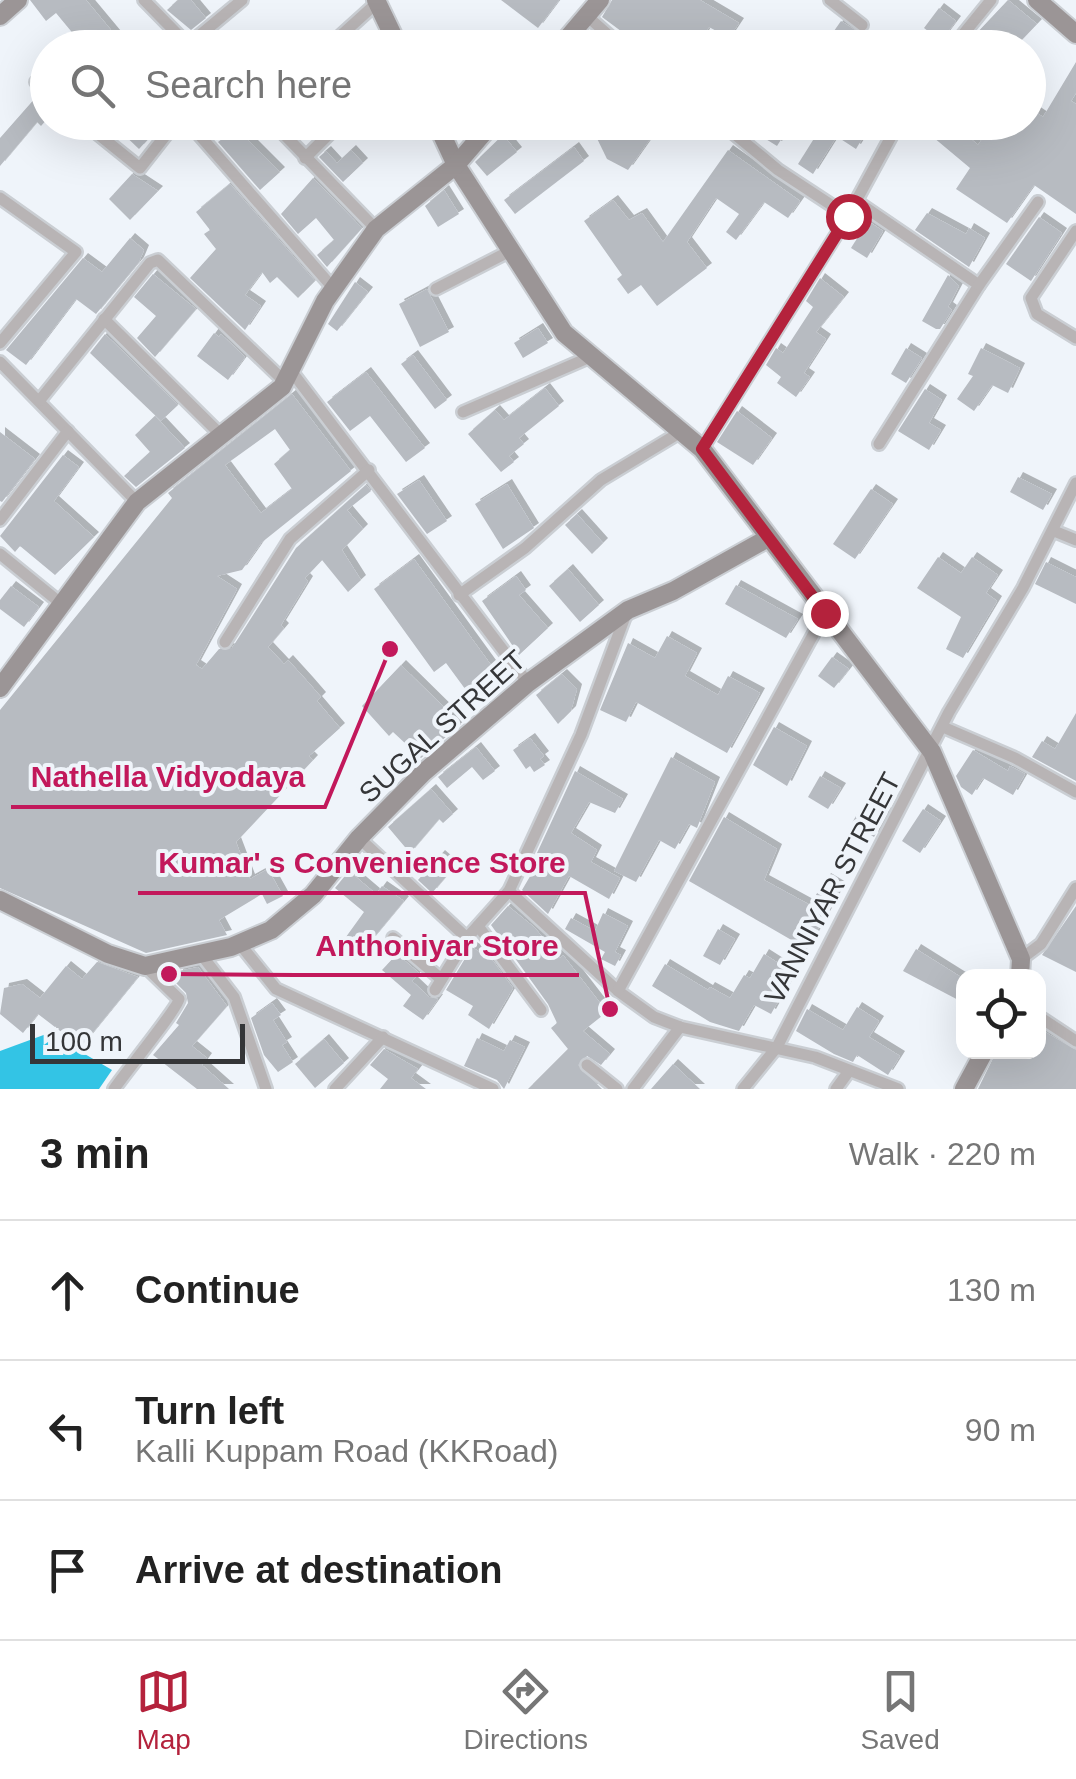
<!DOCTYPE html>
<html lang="en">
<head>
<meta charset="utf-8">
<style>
  body { margin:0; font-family:Arial,sans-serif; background:#f6f6f6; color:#222 }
  .controls { position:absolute; right:30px; bottom:30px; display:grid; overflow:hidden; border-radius:20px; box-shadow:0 10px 40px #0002 }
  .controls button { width:90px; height:90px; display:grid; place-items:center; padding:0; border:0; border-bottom:2px solid #e0e0e0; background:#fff; color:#222; font:50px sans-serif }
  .scale { position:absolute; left:30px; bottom:25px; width:215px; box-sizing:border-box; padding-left:10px; border:5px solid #353638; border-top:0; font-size:28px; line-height:35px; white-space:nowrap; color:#353638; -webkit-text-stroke:8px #eff4fa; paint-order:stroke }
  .stop { position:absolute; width:30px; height:30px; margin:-22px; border:8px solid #b4223c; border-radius:50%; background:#fff }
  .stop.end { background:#b4223c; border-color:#fff; box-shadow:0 2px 10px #0008 }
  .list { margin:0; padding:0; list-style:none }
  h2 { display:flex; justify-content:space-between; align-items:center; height:130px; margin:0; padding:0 40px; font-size:42px }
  h2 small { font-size:32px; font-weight:400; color:#767676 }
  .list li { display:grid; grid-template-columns:65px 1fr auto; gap:30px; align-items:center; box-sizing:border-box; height:140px; padding:0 40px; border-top:2px solid #e0e0e0 }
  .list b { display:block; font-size:38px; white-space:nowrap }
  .list p { margin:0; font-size:32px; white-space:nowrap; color:#767676 }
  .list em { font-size:32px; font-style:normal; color:#767676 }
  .icon { flex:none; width:55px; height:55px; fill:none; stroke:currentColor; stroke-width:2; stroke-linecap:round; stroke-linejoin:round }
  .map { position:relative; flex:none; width:1076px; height:1089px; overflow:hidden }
  .search { position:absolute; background:#fff; box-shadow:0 10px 40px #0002; left:30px; right:30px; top:30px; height:110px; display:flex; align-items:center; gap:25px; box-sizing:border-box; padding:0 35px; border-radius:55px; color:#767676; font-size:38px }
  .sheet { height:550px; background:#fff }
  nav { display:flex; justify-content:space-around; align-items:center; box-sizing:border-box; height:140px; border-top:2px solid #e0e0e0; background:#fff; font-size:28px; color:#767676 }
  nav a { display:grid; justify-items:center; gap:5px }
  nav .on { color:#b4223c }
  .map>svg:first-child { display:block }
  .water { fill:#33c4e5 }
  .building { fill:#b7bbc1; fill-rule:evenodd; filter:url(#shadow) }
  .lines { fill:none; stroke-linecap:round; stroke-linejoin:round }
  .street-casing { stroke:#caced3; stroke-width:16 }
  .secondary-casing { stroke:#caced3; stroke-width:22 }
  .street { stroke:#b8b4b5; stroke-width:11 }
  .secondary { stroke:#9b9596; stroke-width:18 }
  .route { stroke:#b4223c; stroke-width:12 }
  .labels { text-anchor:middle; stroke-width:8; stroke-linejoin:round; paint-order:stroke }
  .street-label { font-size:28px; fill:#353638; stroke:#eff4fa }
  .leader { fill:none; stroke:#c2185b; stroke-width:4 }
  .callout-dot { fill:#c2185b; stroke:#eff4fa; stroke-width:4 }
  .callout-label { font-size:30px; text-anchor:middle; font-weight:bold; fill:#c2185b; stroke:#eff4fa; stroke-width:8; stroke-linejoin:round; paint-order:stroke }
</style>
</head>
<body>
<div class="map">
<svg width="1076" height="1089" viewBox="0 0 1076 1089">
  <defs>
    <filter id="shadow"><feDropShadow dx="5" dy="-5" stdDeviation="0" flood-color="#0004"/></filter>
  </defs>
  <rect width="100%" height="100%" fill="#eff4fa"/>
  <polygon class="water" points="49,1033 112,1070 99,1089 0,1089 0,1051"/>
  <g class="building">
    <polygon points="30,0 86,0 126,48 85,48 56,13 46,21"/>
    <polygon points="178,0 191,0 206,18 191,30 167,10"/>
    <polygon points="501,0 559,0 538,28"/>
    <polygon points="612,0 700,0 739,23 729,38 709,27 696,48 632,48 633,40 602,17"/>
    <polygon points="1008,0 1037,24 1014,48 987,48 975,35"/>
    <polygon points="939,8 956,21 941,41 924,28"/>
    <polygon points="841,21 861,34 851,48 822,48"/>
    <polygon points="1076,62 1076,93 1071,101 1076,104 1076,214 1034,185 1007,223 956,189 970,168 915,122 951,122 978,145 994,122 1028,122 1028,107 1043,117"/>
    <polygon points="37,96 48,104 48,118 41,126 37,122 0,166 0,138"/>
    <polygon points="128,122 164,122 139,149 120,131"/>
    <polygon points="589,122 662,122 628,170 607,159"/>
    <polygon points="738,122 792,122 777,146"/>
    <polygon points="840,122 872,122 856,149 833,134"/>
    <polygon points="236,128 280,172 260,190 218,142"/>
    <polygon points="820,129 835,139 813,174 798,164"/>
    <polygon points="503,135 517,152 487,176 475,162"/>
    <polygon points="574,147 584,161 515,214 504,200"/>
    <polygon points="351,150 363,163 343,182 319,157 326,151 337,163"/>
    <polygon points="728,150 800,201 788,218 764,202 736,240 726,232 739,214 716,198 687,242 707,268 657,306 641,285 628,294 617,279 622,275 584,221 613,200 629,220 642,213 663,242"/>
    <polygon points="132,174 158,191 130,220 109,199"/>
    <polygon points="313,178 362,228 327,267 317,255 334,240 316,218 298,234 281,214"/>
    <polygon points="230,184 315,281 298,298 277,277 270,283 262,272 245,295 261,306 245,330 190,278 216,249 204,234 210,230 196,212"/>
    <polygon points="444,190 459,214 438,227 425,206"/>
    <polygon points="927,213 966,234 969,228 985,238 969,267 915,230"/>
    <polygon points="1039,217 1062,233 1031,281 1006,264"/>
    <polygon points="868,221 883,231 867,258 851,248"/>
    <polygon points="130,238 144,250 139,262 96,314 76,299 26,365 6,350 83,258 102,272"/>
    <polygon points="153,274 196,309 155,357 137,338 156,316 134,297"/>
    <polygon points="948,275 959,286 948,307 952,310 940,329 936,329 922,321"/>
    <polygon points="820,278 844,297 816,332 826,339 804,373 810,377 796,397 777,383 781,377 766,365 776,348 783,353 813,307 806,301"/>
    <polygon points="355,282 368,292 337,331 328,324"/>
    <polygon points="427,289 449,332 420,347 399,304"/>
    <polygon points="538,328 548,343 523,358 514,343"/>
    <polygon points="214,333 219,337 221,334 245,357 228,380 197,356"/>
    <polygon points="105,334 178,405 161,421 90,353"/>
    <polygon points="906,348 922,358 906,383 891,374"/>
    <polygon points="981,348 1020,368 1008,393 992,385 974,411 957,399 973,376 968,374"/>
    <polygon points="413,355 447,400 435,409 401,364"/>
    <polygon points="366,372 425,448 406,462 370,416 350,431 327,402"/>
    <polygon points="545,388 559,406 519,438 524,444 509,456 514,462 501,472 468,434 495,410 504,420"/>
    <polygon points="925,389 942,400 929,423 941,430 929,450 898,431"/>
    <path d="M292 394 351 471 261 543 242 570 217 576 237 589 196 665 202 669 219 649 232 648 296 548 366 485 371 491 347 510 363 529 342 550 361 580 348 592 322 560 305 578 308 581 281 625 284 628 268 647 284 664 288 660 308 682 321 697 317 701 340 728 309 756 313 760 236 842 250 879 268 869 283 896 267 904 262 894 219 920 227 935 146 953 0 888V710L172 498 168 493ZM275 429 290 450 274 464 292 489 261 513 225 465Z"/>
    <polygon points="737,411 772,438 753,465 717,442"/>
    <polygon points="155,416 185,448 136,487 124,476 150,452 135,435"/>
    <polygon points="0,432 35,459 2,502 0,501"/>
    <polygon points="63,455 79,467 54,501 94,537 55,575 20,546 15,552 0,536"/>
    <polygon points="1018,477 1052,494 1043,510 1010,492"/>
    <polygon points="419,480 447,521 427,534 397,494"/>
    <polygon points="507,484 534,528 503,549 475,504"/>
    <polygon points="871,489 893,504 855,559 833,544"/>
    <polygon points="577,514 603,543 592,554 565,525"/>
    <polygon points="938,557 961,573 972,557 998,575 986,593 997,601 963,658 946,649 961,617 917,588"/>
    <polygon points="414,559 499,676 471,697 446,663 434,672 374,589"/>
    <polygon points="1046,562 1076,577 1076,604 1035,584"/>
    <polygon points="568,569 599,605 580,622 549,586"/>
    <polygon points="516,576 526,590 519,595 548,628 519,655 482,601"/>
    <polygon points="736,585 798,619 786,638 725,604"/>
    <polygon points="11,586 39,607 24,627 0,609 0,600"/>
    <polygon points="667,636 697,653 685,676 718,695 728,676 760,693 727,753 636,702 626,722 600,710 628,643 655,658"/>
    <polygon points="832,657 849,669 834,688 818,676"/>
    <polygon points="401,665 461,724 421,758 393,732 389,736 362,706"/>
    <polygon points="562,674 577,689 571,711 558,724 536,695"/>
    <polygon points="1076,713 1076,781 1032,757 1042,741 1055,749"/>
    <polygon points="774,727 807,746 787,786 753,765"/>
    <polygon points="530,738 544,756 540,759 545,765 534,772 530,766 526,769 513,750"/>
    <polygon points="476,747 495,771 483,780 472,767 447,788 438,777"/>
    <polygon points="973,750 1008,771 1010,766 1025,774 1013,795 983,778 972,795 961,787 956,776"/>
    <polygon points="671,757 715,782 697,828 689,824 675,849 659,840 636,882 614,871"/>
    <polygon points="575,771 623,799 615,813 589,802 571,833 597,850 591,862 620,878 609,899 569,876 548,914 522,890 542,856 537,853"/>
    <polygon points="820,776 841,788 828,809 808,797"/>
    <polygon points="431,789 453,814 443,823 439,819 410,853 388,827"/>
    <polygon points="865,800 887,813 874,837 852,823"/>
    <polygon points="923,809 941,821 920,853 902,841"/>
    <polygon points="724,817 777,849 764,880 810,905 826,878 841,887 807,949 689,881"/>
    <polygon points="440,855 454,867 432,893 418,880"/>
    <polygon points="349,871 376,894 382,886 404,901 355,960 338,948 364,912 335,888"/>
    <polygon points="508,906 534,927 560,958 563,955 607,1012 583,1031 610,1054 601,1065 587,1056 578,1065 602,1089 528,1089 568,1049 551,1028 557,1023 548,1004 491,925"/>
    <polygon points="1076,906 1076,972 1042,955"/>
    <polygon points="603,913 628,926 615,952 621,955 615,966 601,959 605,952 565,929 571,918 595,931"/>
    <polygon points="718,929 735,939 720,965 703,956"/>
    <polygon points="472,947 493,961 513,988 489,1029 468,1015 473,1006 446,990"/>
    <polygon points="916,949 964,979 964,1003 903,971"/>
    <polygon points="397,954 419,973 412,981 429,997 438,999 423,1020 403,1006 411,995 382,970"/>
    <polygon points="764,954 794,973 771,1014 754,1005 739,1031 710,1022 652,986 665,964 708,990 710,987 730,998 744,975 750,978"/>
    <polygon points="97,962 138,977 81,1047 38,1014 23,1033 0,1014 4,988 22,984 40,998 66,966 82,979"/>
    <polygon points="198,967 227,1006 192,1046 207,1058 202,1065 229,1089 197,1089 153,1055 179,1025 176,1023 188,1003 186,993 176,983 179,971"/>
    <polygon points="272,1003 281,1015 273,1020 287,1042 282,1045 293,1062 278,1072 264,1055 251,1018"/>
    <polygon points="857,1007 879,1021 869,1037 900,1056 888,1075 857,1055 853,1062 834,1054 796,1031 807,1009 843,1030"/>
    <polygon points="1038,1028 1076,1050 1076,1089 978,1089 996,1052 1038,1052"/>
    <polygon points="477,1038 504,1051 510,1040 525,1047 504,1089 497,1080 464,1066"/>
    <polygon points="324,1039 344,1063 315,1088 295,1064"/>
    <polygon points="384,1049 418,1069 411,1078 426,1089 380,1089 388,1079 370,1065"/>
    <polygon points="673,1064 700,1089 651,1089"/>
  </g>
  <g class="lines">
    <defs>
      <g id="street">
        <polyline points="144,0 191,48"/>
        <polyline points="830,0 862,25"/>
        <polyline points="587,16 623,48"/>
        <polyline points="188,45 242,0"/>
        <polyline points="327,48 380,0"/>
        <polyline points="952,48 991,0"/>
        <polyline points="36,82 48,93"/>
        <polyline points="83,122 140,168 176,122"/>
        <polyline points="188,122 334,289"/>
        <polyline points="272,122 376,229"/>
        <polyline points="720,122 778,170 848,216"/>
        <polyline points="305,158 341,122"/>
        <polyline points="0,198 76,252 0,343"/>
        <polyline points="856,201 979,285 879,444"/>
        <polyline points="1076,231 1031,298 1037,314 1076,338"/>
        <polyline points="979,285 1038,202"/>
        <polyline points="436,289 510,251"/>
        <polyline points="104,319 219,433"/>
        <polyline points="0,362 137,502"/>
        <polyline points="289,368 528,683"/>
        <polyline points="40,400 150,263 158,260 284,381"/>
        <polyline points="463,412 590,357"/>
        <polyline points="702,449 848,216 899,122"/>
        <polyline points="0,520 68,431"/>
        <polyline points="1054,531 1076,540"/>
        <polyline points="0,554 64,606"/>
        <polyline points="459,595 525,548 601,480 684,430"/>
        <polyline points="225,642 290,539 369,470"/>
        <polyline points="943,727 1015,758 1076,792"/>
        <polyline points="359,838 467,938 509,891 581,735 626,614"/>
        <polyline points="509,891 618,991 654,1017 680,1027 815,1057 898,1089"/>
        <polyline points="478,926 541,1010"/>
        <polyline points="393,938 441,979"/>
        <polyline points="239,943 276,989 493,1089"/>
        <polyline points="200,953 234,997 266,1089"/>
        <polyline points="1021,959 1041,944 1076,888"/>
        <polyline points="435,990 467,938"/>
        <polyline points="618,991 825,613"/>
        <polyline points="1038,1016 1076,1041"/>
        <polyline points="587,1065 617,1089"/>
        <path d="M114 1089C124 1074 178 1008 179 999L145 966"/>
        <polyline points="335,1089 383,1037"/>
        <polyline points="633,1089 680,1027"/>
        <polyline points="743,1089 777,1047 949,712 1023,588 1076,483"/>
        <polyline points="836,1089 849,1071"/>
      </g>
      <g id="secondary">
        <polyline points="376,0 399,48"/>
        <polyline points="1037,0 1076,34"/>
        <polyline points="0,16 18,0"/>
        <polyline points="559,48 600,0"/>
        <polyline points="436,122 456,165 564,333 702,449 932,752 1021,959 1020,976"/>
        <polyline points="0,688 137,502 282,387 325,301 376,229 456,165 493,122"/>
        <polyline points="0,900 108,954 145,966 231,947 271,930 313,895 359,838 423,773 528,683 628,610 673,591 768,538"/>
        <polyline points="964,1089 984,1052"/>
      </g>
    </defs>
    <use href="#street" class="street-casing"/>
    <use href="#secondary" class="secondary-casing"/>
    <use href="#street" class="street"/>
    <use href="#secondary" class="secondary"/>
  </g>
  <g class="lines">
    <polyline class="route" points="825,613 702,449 848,216"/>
  </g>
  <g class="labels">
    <g class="street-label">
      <text transform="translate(442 726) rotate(-42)" y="10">SUGAL STREET</text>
      <text transform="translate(832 888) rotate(-62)" y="10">VANNIYAR STREET</text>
    </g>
  </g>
  <path class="leader" d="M390 649L325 807H11M610 1009L585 893H138M169 974L296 975H579"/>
  <g class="callout-dot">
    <circle cx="390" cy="649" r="10"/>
    <circle cx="610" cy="1009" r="10"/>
    <circle cx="169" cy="974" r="10"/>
  </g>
  <g class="callout-label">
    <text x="168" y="787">Nathella Vidyodaya</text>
    <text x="362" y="873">Kumar' s Convenience Store</text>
    <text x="437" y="956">Anthoniyar Store</text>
  </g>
</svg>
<div class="controls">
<button><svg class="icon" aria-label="locate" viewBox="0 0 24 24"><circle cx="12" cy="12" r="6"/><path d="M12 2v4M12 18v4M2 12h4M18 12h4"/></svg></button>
</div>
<div class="scale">100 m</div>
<div class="stop" style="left:848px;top:216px"></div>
<div class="stop end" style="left:825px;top:613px"></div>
<div class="search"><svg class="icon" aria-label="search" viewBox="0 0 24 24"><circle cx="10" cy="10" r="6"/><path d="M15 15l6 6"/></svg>Search here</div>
</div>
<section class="sheet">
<h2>3 min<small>Walk · 220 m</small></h2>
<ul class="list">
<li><svg class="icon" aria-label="ahead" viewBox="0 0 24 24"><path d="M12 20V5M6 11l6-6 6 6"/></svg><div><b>Continue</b></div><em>130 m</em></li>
<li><svg class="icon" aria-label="left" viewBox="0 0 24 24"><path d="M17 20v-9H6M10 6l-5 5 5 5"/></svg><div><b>Turn left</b><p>Kalli Kuppam Road (KKRoad)</p></div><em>90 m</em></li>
<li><svg class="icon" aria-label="arrive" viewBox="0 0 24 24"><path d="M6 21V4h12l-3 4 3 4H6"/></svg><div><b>Arrive at destination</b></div></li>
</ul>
</section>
<nav>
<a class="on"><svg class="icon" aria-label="map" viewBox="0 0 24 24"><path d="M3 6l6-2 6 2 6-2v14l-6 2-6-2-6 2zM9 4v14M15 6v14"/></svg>Map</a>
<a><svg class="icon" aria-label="directions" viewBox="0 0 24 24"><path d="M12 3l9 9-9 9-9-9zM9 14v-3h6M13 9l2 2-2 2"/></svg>Directions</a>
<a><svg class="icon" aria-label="saved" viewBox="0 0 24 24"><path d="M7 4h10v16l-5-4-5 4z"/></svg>Saved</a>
</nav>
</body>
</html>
